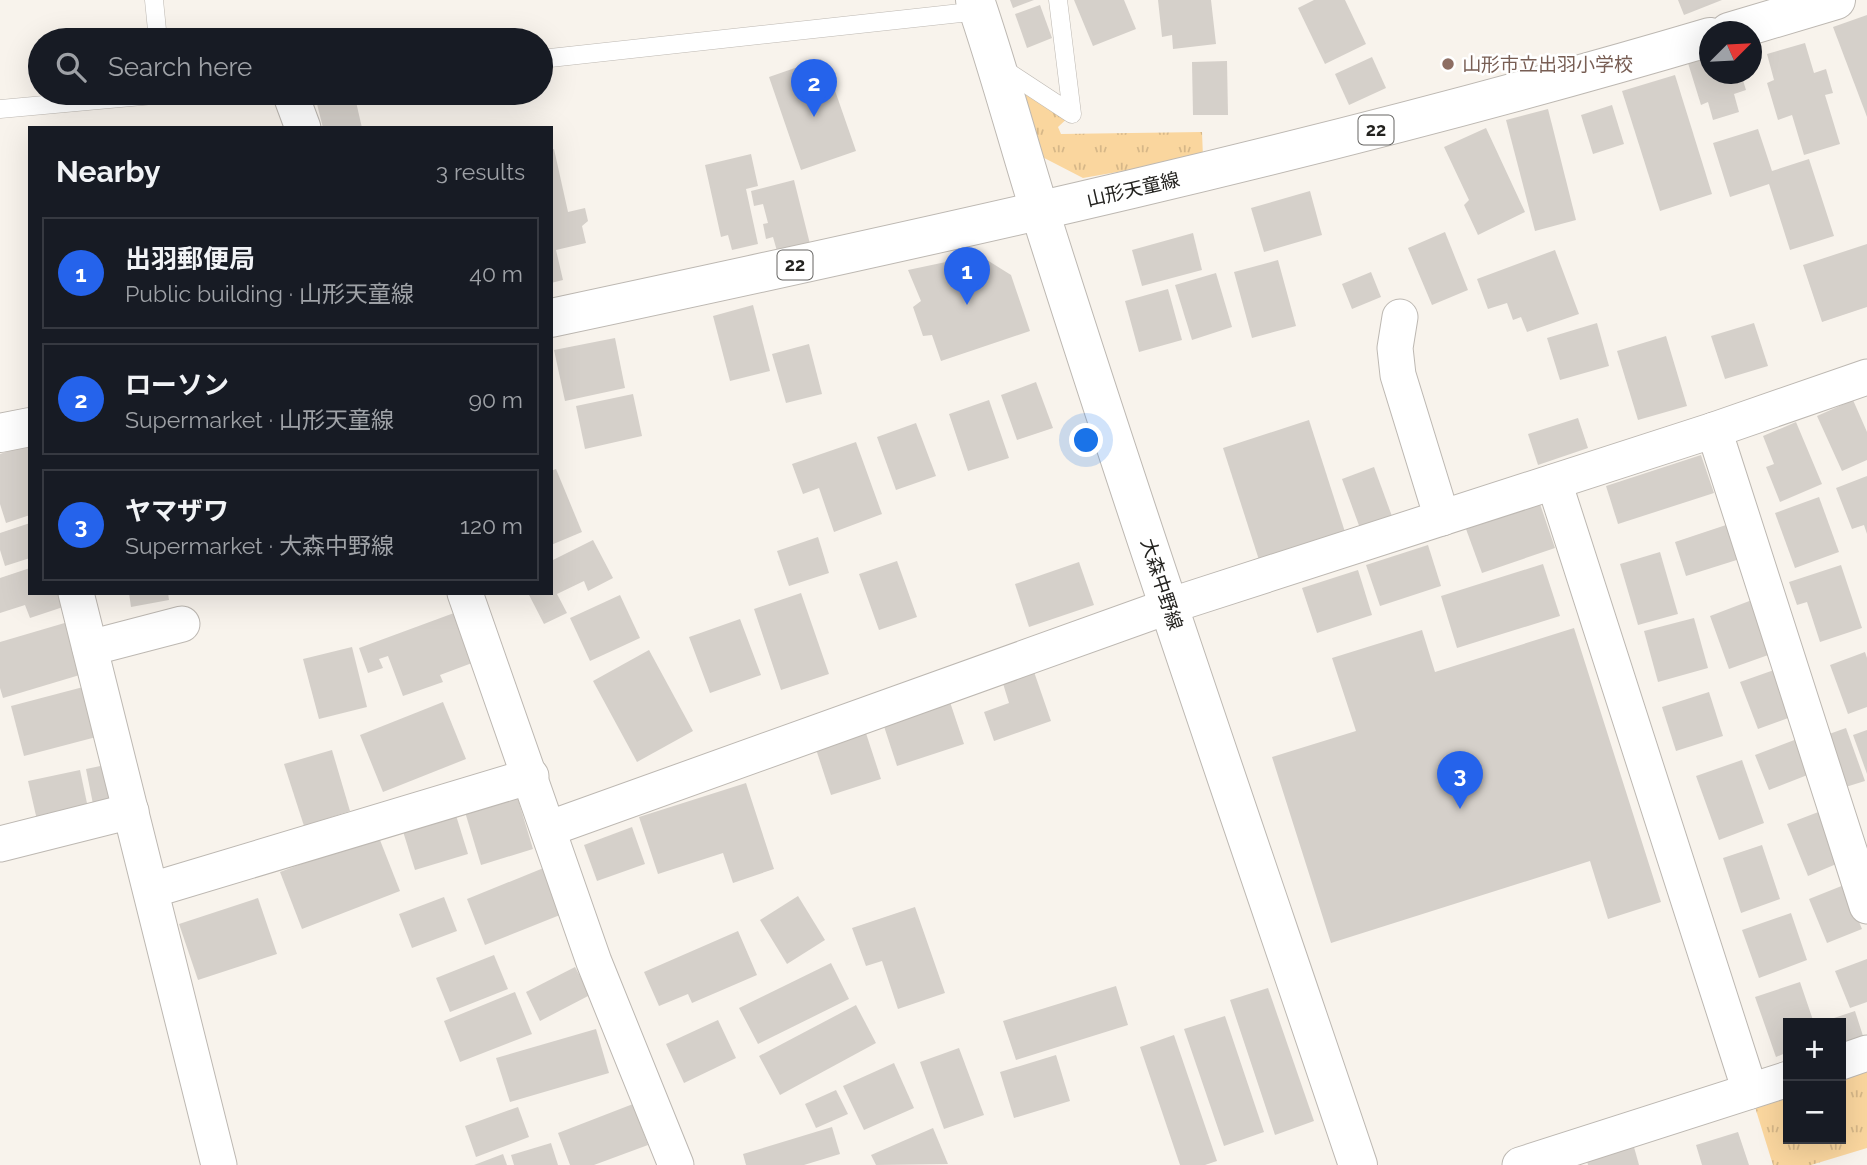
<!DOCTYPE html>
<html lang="en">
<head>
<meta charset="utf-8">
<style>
  body { margin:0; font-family:Raleway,"Noto Sans JP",sans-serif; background:#242831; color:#f1f3f6 }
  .controls { position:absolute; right:21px; bottom:21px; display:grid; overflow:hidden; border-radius:0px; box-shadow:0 7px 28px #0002 }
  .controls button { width:63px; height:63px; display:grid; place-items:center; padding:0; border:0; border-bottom:2px solid #363941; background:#171b24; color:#f1f3f6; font:35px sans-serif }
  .compass { position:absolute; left:1699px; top:21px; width:63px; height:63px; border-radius:50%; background:#171b24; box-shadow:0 7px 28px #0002; rotate:66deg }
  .you { position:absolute; left:1087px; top:441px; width:24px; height:24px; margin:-18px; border:5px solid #fff; border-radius:50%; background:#1a73e8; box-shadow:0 0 0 10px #1a73e833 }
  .badge { display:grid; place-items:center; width:46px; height:46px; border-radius:50%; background:#2563eb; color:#fff; font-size:23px; font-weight:700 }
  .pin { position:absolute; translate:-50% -58px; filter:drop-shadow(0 2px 4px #0008) }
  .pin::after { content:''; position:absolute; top:37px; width:24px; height:21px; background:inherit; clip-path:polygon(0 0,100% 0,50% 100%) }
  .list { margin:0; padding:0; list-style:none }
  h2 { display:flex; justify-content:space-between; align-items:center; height:91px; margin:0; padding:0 28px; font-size:30px }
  h2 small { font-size:23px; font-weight:400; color:#9ea1a6 }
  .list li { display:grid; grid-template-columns:46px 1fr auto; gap:21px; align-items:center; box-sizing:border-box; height:112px; margin:0 14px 14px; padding:0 14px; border:2px solid #363941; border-radius:0px }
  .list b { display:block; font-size:26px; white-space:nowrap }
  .list p { margin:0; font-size:23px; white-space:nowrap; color:#9ea1a6 }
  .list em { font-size:23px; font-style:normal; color:#9ea1a6 }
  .icon { flex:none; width:38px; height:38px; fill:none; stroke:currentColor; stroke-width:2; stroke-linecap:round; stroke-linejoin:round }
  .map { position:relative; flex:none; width:1867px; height:1165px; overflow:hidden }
  .search { position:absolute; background:#171b24; box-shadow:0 7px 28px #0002; left:28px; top:28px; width:525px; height:77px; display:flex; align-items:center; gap:18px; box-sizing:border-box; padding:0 24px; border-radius:38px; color:#9ea1a6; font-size:26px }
  .panel { position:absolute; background:#171b24; box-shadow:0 7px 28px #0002; left:28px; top:126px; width:525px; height:469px; border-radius:0px }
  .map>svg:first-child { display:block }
  .grass { fill:url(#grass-tufts) }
  .building { fill:#d5d0ca }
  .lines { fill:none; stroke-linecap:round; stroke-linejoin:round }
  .lane-casing { stroke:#bdb8b2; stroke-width:19 }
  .street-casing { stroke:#bdb8b2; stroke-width:37 }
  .secondary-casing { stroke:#bdb8b2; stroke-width:40 }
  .primary-casing { stroke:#bdb8b2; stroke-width:40 }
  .lane { stroke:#fff; stroke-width:18 }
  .street { stroke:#fff; stroke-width:35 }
  .secondary { stroke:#fff; stroke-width:38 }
  .primary { stroke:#fff; stroke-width:38 }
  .education-dot { fill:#8d6e63; stroke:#fff; stroke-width:2.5 }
  .labels { text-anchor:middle; stroke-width:5; stroke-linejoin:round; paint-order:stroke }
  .shield { fill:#fff; stroke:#666563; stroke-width:2 }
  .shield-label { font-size:18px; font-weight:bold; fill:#242320 }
  .education-label { font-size:19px; fill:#785e54; stroke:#fff; text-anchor:start }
  .street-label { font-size:19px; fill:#242320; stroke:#fff }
</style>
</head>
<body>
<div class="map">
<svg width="1867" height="1165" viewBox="0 0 1867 1165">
  <defs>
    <pattern id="grass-tufts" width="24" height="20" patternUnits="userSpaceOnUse" patternTransform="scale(1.75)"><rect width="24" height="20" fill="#fad69e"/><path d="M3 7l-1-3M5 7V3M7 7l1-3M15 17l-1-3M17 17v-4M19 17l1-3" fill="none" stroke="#d6b788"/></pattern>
  </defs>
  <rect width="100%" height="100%" fill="#f8f3ec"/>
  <g class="grass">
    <polygon points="997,65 1072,114 1058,127 1061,134 1202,132 1203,157 1083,178 1021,146"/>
    <polygon points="1867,1053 1867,1148 1811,1165 1773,1165 1750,1091 1788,1079 1788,1139 1841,1139 1841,1062"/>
  </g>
  <g class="building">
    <polygon points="1010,0 1034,0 1013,8"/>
    <polygon points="1074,0 1124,0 1136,29 1093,46"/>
    <polygon points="1158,0 1211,0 1216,44 1173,49 1172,35 1162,37"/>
    <polygon points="1314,0 1345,0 1366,44 1325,64 1298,8"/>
    <polygon points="1678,0 1722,0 1684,15"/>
    <polygon points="1040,5 1052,38 1027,48 1015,14"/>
    <polygon points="1867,15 1867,117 1833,27"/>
    <polygon points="1805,43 1814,73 1826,69 1833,93 1825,95 1840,144 1804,155 1792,115 1778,120 1767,83 1774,80 1767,54"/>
    <polygon points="1372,57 1386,88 1349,105 1335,74"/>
    <polygon points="1710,57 1710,74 1741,74 1746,90 1734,94 1739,112 1713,120 1708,102 1701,105 1688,63"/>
    <polygon points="821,59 829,83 832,82 856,151 801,170 769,77"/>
    <polygon points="1227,61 1228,115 1193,115 1192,62"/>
    <polygon points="1675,75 1712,194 1660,211 1622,91"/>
    <polygon points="354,93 362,128 323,128 316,100"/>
    <polygon points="1612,105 1624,144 1593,154 1581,115"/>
    <polygon points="1548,109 1576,220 1535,231 1506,120"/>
    <polygon points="1486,128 1525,212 1478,235 1464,205 1469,200 1444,147"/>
    <polygon points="1758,129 1772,171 1809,159 1834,236 1790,250 1769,184 1730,197 1713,143"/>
    <polygon points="554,149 568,212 585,208 588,221 582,226 586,243 556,250 563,280 551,283 551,150"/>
    <polygon points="751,154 758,186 746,189 758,244 732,250 728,235 721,237 705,165"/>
    <polygon points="794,180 810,244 777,251 773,237 766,239 763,224 768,223 763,204 754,206 751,191"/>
    <polygon points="1310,191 1322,235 1264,252 1251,208"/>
    <polygon points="1445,232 1468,290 1432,305 1408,248"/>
    <polygon points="1193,233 1202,270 1142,286 1132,250"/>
    <polygon points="1867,244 1867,307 1822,322 1803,265"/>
    <polygon points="1555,250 1579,314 1527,332 1521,317 1513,320 1507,303 1488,309 1477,279"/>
    <polygon points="979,255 1011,275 1030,331 941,361 932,335 923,336 913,307 921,301 908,270"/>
    <polygon points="1278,260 1296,326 1252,338 1234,272"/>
    <polygon points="1371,272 1381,297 1352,309 1342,284"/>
    <polygon points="1216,273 1232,327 1192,340 1175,285"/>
    <polygon points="1168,289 1182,340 1139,352 1125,301"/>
    <polygon points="753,305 770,371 730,381 713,316"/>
    <polygon points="1597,323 1609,366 1560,380 1547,338"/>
    <polygon points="1754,323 1768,366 1725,379 1711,336"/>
    <polygon points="1666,336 1687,406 1638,420 1617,351"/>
    <polygon points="615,338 625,388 565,401 554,350"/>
    <polygon points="809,344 822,394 786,403 772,354"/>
    <polygon points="1036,382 1053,428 1017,440 1001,395"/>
    <polygon points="633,394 642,436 585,449 576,406"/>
    <polygon points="989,400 1009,458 968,471 949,414"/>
    <polygon points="1853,400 1867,432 1867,460 1842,471 1817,416"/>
    <polygon points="1578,418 1588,448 1538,465 1528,434"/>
    <polygon points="1309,420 1345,532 1259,560 1223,448"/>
    <polygon points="1796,422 1822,484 1780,502 1766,467 1774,464 1763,436"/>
    <polygon points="916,423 936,476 896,490 877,437"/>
    <polygon points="856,442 882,514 834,532 819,488 803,494 792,464"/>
    <polygon points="30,444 30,515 6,523 0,504 0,454"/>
    <polygon points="1701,455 1714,493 1618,524 1606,486"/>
    <polygon points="1374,467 1393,519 1361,531 1342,479"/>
    <polygon points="556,469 582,532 551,545 551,471"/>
    <polygon points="1867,476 1867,534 1864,525 1852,529 1836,488"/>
    <polygon points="1819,497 1839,552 1795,568 1775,513"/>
    <polygon points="1540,504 1555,548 1482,573 1466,529"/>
    <polygon points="30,523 30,558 5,566 0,550 0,533"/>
    <polygon points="1732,523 1743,558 1686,576 1675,542"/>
    <polygon points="818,537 829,573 789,586 777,551"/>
    <polygon points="593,540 613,578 588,591 584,581 557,594 567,613 544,624 528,593 551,593 551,561"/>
    <polygon points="1428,545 1441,586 1380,606 1366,565"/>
    <polygon points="1660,552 1678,614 1638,625 1620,564"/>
    <polygon points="897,561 917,617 879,630 859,574"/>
    <polygon points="1079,562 1094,605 1029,627 1015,584"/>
    <polygon points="1543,564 1560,616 1457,648 1441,596"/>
    <polygon points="1841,565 1862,628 1820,642 1807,602 1797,605 1789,582"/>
    <polygon points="30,568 30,593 69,593 72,604 30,618 25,605 0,613 0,578"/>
    <polygon points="1358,570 1372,615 1317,633 1302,588"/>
    <polygon points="129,593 168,593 169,600 131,607"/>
    <polygon points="801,593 829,674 781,690 754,609"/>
    <polygon points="620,595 640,638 590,661 570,618"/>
    <polygon points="1752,600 1771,654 1729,669 1710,616"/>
    <polygon points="454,613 472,663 440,675 443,682 403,696 388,656 379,659 383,668 368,673 359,648"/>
    <polygon points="1694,618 1708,668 1658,682 1644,631"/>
    <polygon points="740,619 761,675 710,693 689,637"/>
    <polygon points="68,622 83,674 3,698 0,688 0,642"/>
    <polygon points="1574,628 1661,902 1608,919 1590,861 1331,943 1272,757 1356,731 1332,658 1422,630 1435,672"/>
    <polygon points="352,647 367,707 319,719 303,659"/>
    <polygon points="649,650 693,731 637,762 593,681"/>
    <polygon points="1865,652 1867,658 1867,707 1848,714 1830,665"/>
    <polygon points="1032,666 1051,721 994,741 984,712 1009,703 1001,677"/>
    <polygon points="1774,670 1791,717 1758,729 1740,682"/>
    <polygon points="87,686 100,736 24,756 11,706"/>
    <polygon points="946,690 964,744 897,766 879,711"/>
    <polygon points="1709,692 1723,736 1676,751 1662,707"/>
    <polygon points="443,702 466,759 383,792 360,735"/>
    <polygon points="862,721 881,779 831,795 812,737"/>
    <polygon points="1846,728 1865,781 1836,790 1818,738"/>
    <polygon points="1867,730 1867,774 1853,735"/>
    <polygon points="1797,739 1810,774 1769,790 1755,755"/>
    <polygon points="332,750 350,811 304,826 284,764"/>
    <polygon points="1742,760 1764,823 1719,840 1696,776"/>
    <polygon points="110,764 117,799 93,804 86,769"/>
    <polygon points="80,770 88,808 37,820 28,781"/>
    <polygon points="746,783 774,869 733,883 723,853 658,874 639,817"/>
    <polygon points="517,796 533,849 481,865 465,812"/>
    <polygon points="454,809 468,854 415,870 401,825"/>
    <polygon points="1821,811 1841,862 1808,876 1787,824"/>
    <polygon points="632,827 645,864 597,881 584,845"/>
    <polygon points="378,835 400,891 302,929 280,872"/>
    <polygon points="1762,845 1780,899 1741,913 1723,858"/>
    <polygon points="546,867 565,913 485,945 467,899"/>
    <polygon points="1844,885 1862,929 1827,943 1809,899"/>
    <polygon points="798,896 825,940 787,964 760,920"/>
    <polygon points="444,897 457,931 412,948 399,914"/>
    <polygon points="258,898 277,954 198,980 179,924"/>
    <polygon points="915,907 945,993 898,1009 882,961 866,966 852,928"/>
    <polygon points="1791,913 1807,960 1759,978 1742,930"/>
    <polygon points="738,931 757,975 692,1003 688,994 659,1006 644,972"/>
    <polygon points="494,955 508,989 450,1012 436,978"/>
    <polygon points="1867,959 1867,1002 1850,1008 1835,971"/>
    <polygon points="831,963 849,999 758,1044 739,1008"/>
    <polygon points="575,967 590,995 540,1021 526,992"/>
    <polygon points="1800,982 1814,1023 1788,1023 1788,1052 1776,1057 1755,997"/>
    <polygon points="1116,986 1128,1025 1016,1060 1003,1021"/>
    <polygon points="1268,988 1314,1121 1275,1135 1230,1000"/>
    <polygon points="515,992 532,1034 460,1062 444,1021"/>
    <polygon points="856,1005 876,1043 780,1095 759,1056"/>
    <polygon points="1855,1011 1864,1039 1841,1047 1841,1023 1819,1023"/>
    <polygon points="1225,1016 1264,1132 1224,1146 1184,1029"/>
    <polygon points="718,1020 736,1058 684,1083 666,1044"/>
    <polygon points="596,1029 609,1073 510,1102 496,1058"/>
    <polygon points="1174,1035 1217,1161 1205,1165 1180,1165 1140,1047"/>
    <polygon points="959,1048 984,1115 944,1129 920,1062"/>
    <polygon points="1056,1055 1070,1101 1014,1118 1000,1072"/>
    <polygon points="894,1063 914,1108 864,1130 843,1086"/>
    <polygon points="836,1090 848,1114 816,1128 805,1104"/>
    <polygon points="633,1104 648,1145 594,1165 570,1165 558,1133"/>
    <polygon points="518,1107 529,1137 476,1157 465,1126"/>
    <polygon points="832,1127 840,1154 804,1165 746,1165 743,1154"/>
    <polygon points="933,1128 948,1164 876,1165 871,1155"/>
    <polygon points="1738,1132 1749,1165 1702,1165 1696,1145"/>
    <polygon points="551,1143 558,1165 514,1165 511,1155"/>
    <polygon points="1634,1147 1639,1165 1588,1165 1587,1161"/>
    <polygon points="503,1154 507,1165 474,1165"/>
  </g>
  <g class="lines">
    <defs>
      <g id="lane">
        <polyline points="154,0 158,40"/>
        <polyline points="541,59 979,11"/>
        <polyline points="1002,68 1072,114 1058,0"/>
        <polyline points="0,109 175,93"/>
      </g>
      <g id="street">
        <polyline points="290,93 303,128"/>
        <polyline points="1400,317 1395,348 1398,375 1442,518"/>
        <polyline points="1714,430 1867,906"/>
        <polyline points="1554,482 1750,1091"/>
        <polyline points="76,593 219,1165"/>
        <polyline points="465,593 594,962 676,1165"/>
        <polyline points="90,648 182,624"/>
        <polyline points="548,829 1169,606 1714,430 1867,377"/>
        <polyline points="0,844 131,811"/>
        <polyline points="152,890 531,776"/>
        <polyline points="1841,1062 1867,1053"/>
        <polyline points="1520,1165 1788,1079"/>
      </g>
      <path id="secondary" d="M975 0C999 70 1018 142 1040 212 1141 532 1251 848 1358 1165"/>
      <g id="primary">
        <polyline points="1729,32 1836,0"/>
        <path d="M551 318C940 235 1328 150 1710 37"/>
        <polyline points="0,433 30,427"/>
      </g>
    </defs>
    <use href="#lane" class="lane-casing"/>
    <use href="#street" class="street-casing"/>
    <use href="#secondary" class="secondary-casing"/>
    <use href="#primary" class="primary-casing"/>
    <use href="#lane" class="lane"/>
    <use href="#street" class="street"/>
    <use href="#secondary" class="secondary"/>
    <use href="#primary" class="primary"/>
  </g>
  <circle class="education-dot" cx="1448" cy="64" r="7"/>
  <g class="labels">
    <g class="shield">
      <rect x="1358.5" y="115.5" width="35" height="29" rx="5"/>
      <rect x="777.5" y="250.5" width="35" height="29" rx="5"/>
    </g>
    <g class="shield-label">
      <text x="1376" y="136">22</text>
      <text x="795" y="271">22</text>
    </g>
    <g class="education-label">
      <text x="1462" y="71">山形市立出羽小学校</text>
    </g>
    <g class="street-label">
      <text transform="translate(1133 189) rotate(-13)" y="7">山形天童線</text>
      <text transform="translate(1162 584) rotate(72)" y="7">大森中野線</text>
    </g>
  </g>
</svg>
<div class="controls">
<button>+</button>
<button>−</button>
</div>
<svg class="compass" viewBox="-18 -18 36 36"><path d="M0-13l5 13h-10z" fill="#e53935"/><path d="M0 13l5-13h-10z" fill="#9ea1a6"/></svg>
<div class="you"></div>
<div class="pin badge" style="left:967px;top:305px">1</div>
<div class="pin badge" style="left:814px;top:117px">2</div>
<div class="pin badge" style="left:1460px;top:809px">3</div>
<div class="search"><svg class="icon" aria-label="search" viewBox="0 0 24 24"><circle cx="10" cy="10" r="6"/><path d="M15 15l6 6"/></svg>Search here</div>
<section class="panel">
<h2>Nearby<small>3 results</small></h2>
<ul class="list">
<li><span class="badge">1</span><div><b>出羽郵便局</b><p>Public building · 山形天童線</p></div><em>40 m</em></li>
<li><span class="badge">2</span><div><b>ローソン</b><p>Supermarket · 山形天童線</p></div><em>90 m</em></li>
<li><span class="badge">3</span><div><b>ヤマザワ</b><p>Supermarket · 大森中野線</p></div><em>120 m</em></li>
</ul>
</section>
</div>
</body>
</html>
